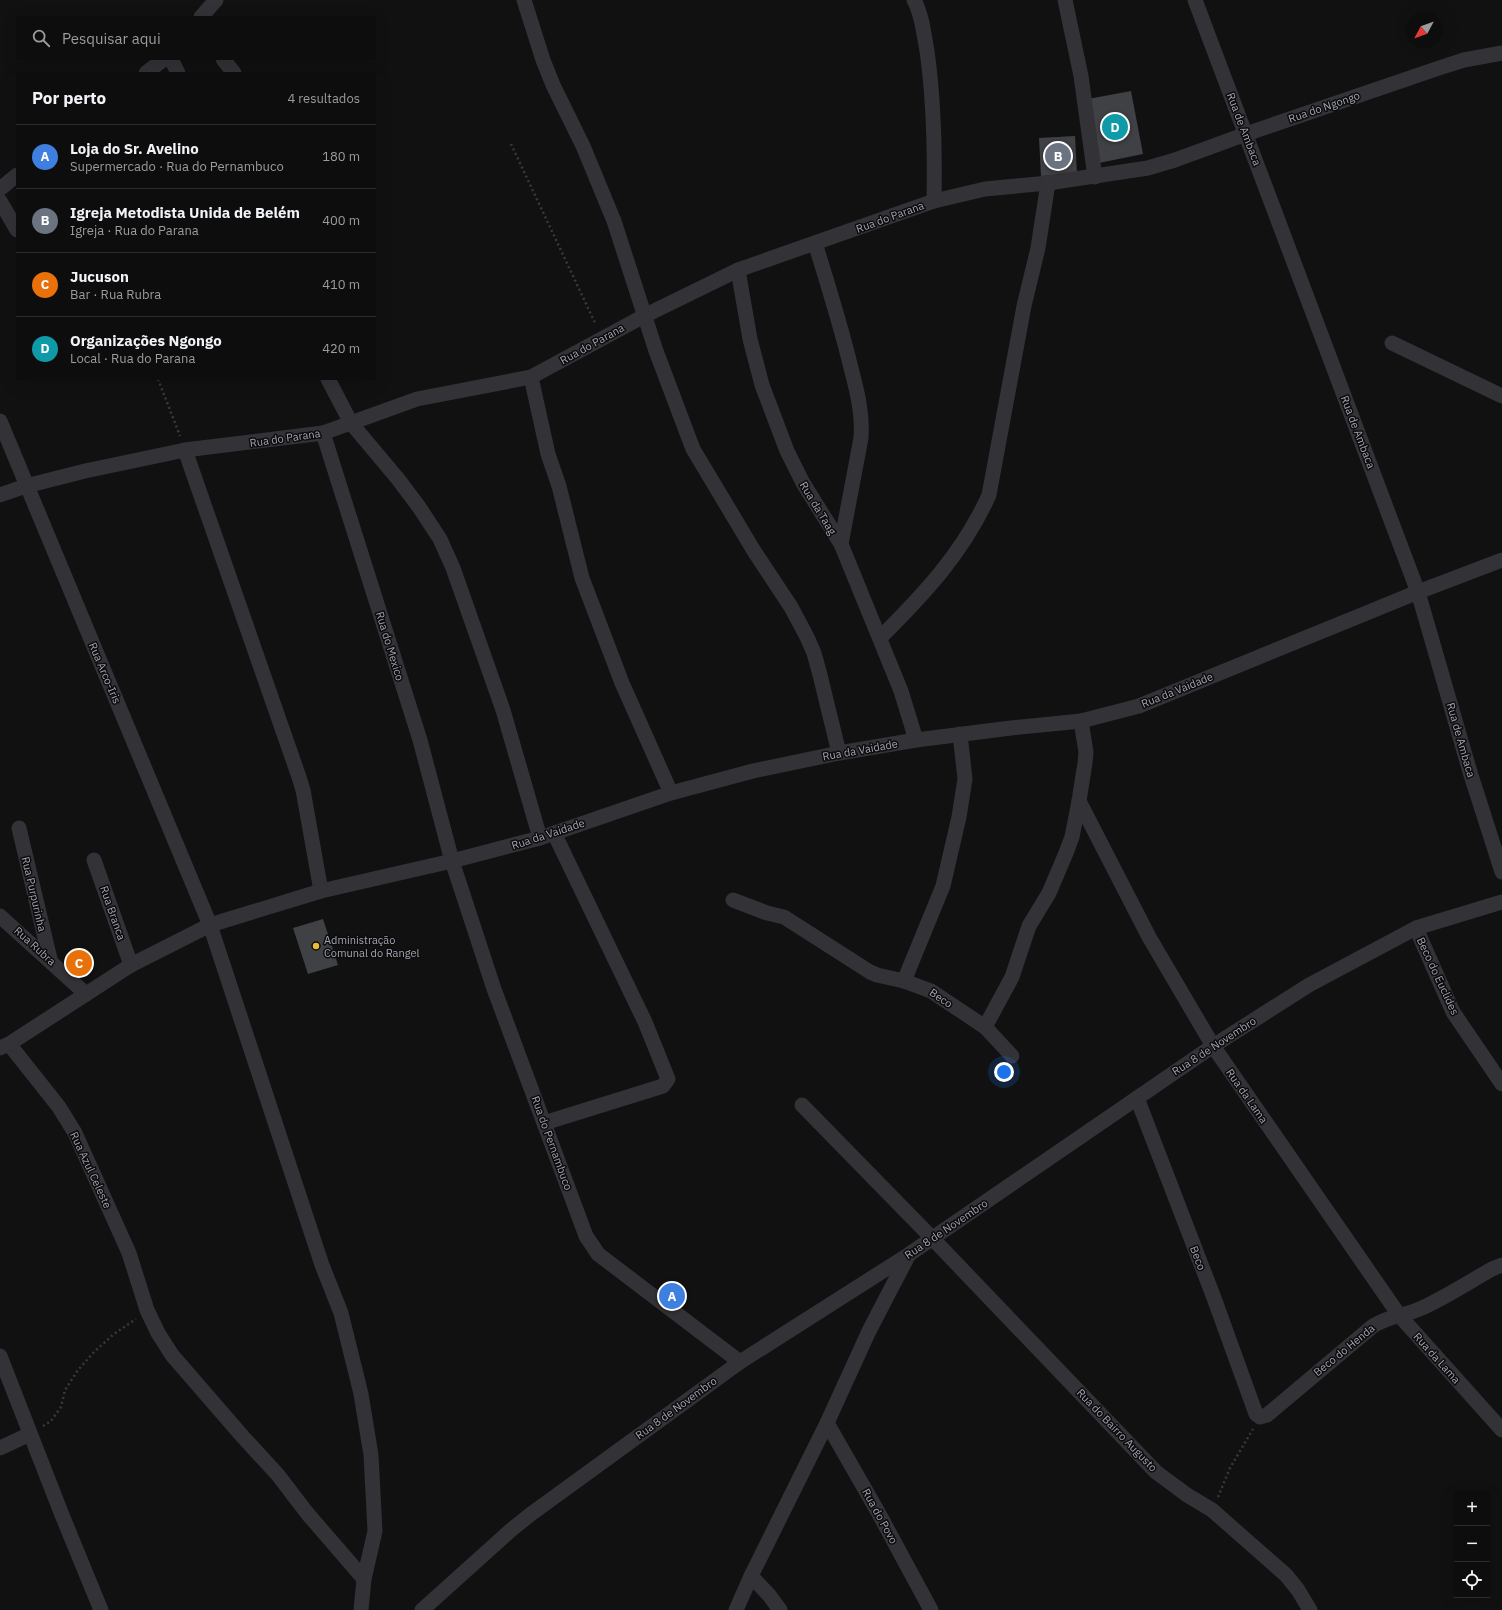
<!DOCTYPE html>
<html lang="pt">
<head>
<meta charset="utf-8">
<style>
  body { margin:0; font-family:"IBM Plex Sans",sans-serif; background:#1b1b1c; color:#f1f3f6 }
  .controls { position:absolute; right:12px; bottom:12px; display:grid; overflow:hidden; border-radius:0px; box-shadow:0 4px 16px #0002 }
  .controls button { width:36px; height:36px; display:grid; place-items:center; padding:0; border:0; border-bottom:1px solid #2d2d2e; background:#0d0d0e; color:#f1f3f6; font:20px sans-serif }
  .compass { position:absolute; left:1406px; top:12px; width:36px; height:36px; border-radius:50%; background:#0d0d0e; box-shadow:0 4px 16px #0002; rotate:229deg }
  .you { position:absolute; left:1004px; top:1072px; width:14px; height:14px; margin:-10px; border:3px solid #fff; border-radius:50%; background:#1a73e8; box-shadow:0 0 0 6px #1a73e833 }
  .badge { display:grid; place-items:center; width:26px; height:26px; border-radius:50%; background:#0f766e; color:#fff; font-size:13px; font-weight:700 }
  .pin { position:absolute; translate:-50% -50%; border:2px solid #fff; box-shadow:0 1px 4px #0006 }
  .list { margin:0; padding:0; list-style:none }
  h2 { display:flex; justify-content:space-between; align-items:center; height:52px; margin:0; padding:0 16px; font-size:17px }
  h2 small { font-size:13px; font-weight:400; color:#9a9c9e }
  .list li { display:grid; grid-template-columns:26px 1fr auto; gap:12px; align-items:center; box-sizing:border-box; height:64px; padding:0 16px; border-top:1px solid #2d2d2e }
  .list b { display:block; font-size:15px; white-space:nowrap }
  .list p { margin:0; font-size:13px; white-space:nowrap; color:#9a9c9e }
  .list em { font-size:13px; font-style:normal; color:#9a9c9e }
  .icon { flex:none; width:22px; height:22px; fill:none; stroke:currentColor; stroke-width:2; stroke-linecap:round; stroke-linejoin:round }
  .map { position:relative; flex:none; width:1502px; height:1610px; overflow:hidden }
  .search { position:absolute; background:#0d0d0e; box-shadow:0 4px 16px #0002; left:16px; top:16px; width:360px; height:44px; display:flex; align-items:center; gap:10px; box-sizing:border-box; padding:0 14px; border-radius:0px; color:#9a9c9e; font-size:15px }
  .panel { position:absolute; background:#0d0d0e; box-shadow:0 4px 16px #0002; left:16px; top:72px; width:360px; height:308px; border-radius:0px }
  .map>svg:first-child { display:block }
  .building { fill:#404145 }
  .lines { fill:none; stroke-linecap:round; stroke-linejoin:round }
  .path { stroke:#38393e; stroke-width:2.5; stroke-dasharray:2 3; stroke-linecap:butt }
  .street { stroke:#323237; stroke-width:15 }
  .poi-dot { fill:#e7bd34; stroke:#0c0c0d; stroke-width:1.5 }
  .labels { text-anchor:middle; stroke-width:3; stroke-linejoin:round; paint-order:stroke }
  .street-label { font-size:11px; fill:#a3a6b2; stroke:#0c0c0d }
  .poi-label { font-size:11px; fill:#a3a6b2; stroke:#0c0c0d; text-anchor:start }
</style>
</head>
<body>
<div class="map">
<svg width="1502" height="1610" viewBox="0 0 1502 1610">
  <rect width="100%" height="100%" fill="#111112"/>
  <g class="building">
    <polygon points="1131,91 1143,154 1099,163 1088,99"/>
    <polygon points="1075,136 1077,174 1041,176 1039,138"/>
    <polygon points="323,919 338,965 308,974 293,928"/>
  </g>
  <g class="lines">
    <g class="path">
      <polyline points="511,144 596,325"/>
      <polyline points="158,379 180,436"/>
      <polyline points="43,1426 51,1421 61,1407 65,1390 78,1370 94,1352 114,1334 136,1319"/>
      <polyline points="1218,1497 1230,1468 1253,1429"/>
    </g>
    <g class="street">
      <polyline points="524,0 543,60 553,85 583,146 614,221 656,351 693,449 754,551 791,607 807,637 814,653 820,675 839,753"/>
      <path d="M914 0C922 14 924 35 927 51 934 101 935 151 934 201"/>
      <polyline points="1065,0 1081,76 1095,177"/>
      <polyline points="1195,0 1418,592 1470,772 1502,872"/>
      <polyline points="201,17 216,0"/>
      <polyline points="171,59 178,73"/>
      <polyline points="223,59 234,73"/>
      <polyline points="146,73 164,59"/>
      <polyline points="0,189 17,175"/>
      <polyline points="0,201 17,230"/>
      <path d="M815 243C828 285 841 326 851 368 857 391 863 414 861 438L841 544"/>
      <polyline points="738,270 750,339 762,385 787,451 803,483 841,544 901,691 916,740"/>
      <polyline points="1392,343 1502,396"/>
      <polyline points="531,377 548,454 559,486 582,578 622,683 671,793"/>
      <polyline points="328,379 351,423 398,479 419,507 440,539 453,568 503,710 540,838"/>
      <polyline points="0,421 210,925 322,1265 341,1313 361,1394 371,1455 375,1531 364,1579 361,1610"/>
      <polyline points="323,433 420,740 452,861 494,989 586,1236 598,1254 740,1362"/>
      <polyline points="185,450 299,777 303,790 321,891"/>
      <polyline points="0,495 26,486 85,471 185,450 323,433 417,399 531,377 644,316 738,270 934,201 985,189 1048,183 1148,168 1175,160 1246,134 1439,68 1464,60 1502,53"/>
      <path d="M880 638C924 594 963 553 989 495L1024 306 1038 248 1048 183"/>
      <polyline points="1081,721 1086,752 1085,763 1079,801 1149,937 1213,1046 1399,1315 1502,1430"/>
      <polyline points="19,828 50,959"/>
      <polyline points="94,860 131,965"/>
      <polyline points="733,900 767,913 784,917 870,972 877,975 904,981 931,991 985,1027 1012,1056"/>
      <polyline points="0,916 86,994"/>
      <polyline points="1416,928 1453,1012 1502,1084"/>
      <polyline points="904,981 943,886 959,817 965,779 960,734"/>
      <polyline points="985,1027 1012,977 1029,926 1049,893 1066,853 1072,837 1079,801"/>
      <polyline points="9,1044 59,1107 75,1133 129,1253 147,1310 158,1333 172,1355 243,1437 278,1475 307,1513 364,1579"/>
      <polyline points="0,1048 9,1044 131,965 210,925 321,891 452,861 540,838 671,793 753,771 839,753 916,740 1011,728 1081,721 1139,706 1418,592 1502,560"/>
      <path d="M1137 1098 1214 1298 1256 1414 1260 1417 1267 1415 1373 1326C1390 1315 1405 1316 1422 1308 1446 1297 1469 1282 1492 1269L1502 1265"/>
      <polyline points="802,1105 933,1239 1156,1472 1187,1495 1212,1510 1286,1575 1298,1590 1310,1610"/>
      <polyline points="544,1123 663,1086 668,1079 645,1022 554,833"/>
      <polyline points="0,1356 62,1515 101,1610"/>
      <polyline points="827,1423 878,1512 931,1610"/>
      <polyline points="0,1448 30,1434"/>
      <polyline points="751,1576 769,1595 780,1610"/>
      <polyline points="422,1610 511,1530 531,1514 740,1362 908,1255 1213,1046 1309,985 1416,928 1502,902"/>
      <polyline points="736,1610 751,1576 827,1423 869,1331 908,1256"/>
    </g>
  </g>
  <circle class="poi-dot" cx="316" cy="946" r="4"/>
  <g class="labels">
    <g class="street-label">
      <text transform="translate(1324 107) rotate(-19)" y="4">Rua do Ngongo</text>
      <text transform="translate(1244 129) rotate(69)" y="4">Rua de Ambaca</text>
      <text transform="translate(890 217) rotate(-20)" y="4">Rua do Parana</text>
      <text transform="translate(592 344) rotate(-29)" y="4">Rua do Parana</text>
      <text transform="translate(1358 432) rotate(69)" y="4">Rua de Ambaca</text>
      <text transform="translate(285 438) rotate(-8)" y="4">Rua do Parana</text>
      <text transform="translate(818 508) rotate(59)" y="4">Rua da Taag</text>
      <text transform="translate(390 646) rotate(73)" y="4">Rua do Mexico</text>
      <text transform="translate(105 673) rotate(67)" y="4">Rua Arco-Iris</text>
      <text transform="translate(1177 690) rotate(-22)" y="4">Rua da Vaidade</text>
      <text transform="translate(1461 740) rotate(74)" y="4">Rua de Ambaca</text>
      <text transform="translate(860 750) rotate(-10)" y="4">Rua da Vaidade</text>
      <text transform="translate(548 834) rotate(-18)" y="4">Rua da Vaidade</text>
      <text transform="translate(34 894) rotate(77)" y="4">Rua Purpurinha</text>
      <text transform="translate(113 913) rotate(71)" y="4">Rua Branca</text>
      <text transform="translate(35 946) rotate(42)" y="4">Rua Rubra</text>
      <text transform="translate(1438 976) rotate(65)" y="4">Beco do Euclides</text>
      <text transform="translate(941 998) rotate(34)" y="4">Beco</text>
      <text transform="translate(1214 1046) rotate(-33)" y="4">Rua 8 de Novembro</text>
      <text transform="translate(1247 1096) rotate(55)" y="4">Rua da Lama</text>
      <text transform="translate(552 1143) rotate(70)" y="4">Rua do Pernambuco</text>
      <text transform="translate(91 1170) rotate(65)" y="4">Rua Azul Celeste</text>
      <text transform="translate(946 1229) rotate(-34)" y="4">Rua 8 de Novembro</text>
      <text transform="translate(1198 1258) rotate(69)" y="4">Beco</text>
      <text transform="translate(1344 1350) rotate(-39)" y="4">Beco do Henda</text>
      <text transform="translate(1437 1358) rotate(48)" y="4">Rua da Lama</text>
      <text transform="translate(676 1408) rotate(-36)" y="4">Rua 8 de Novembro</text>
      <text transform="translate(1117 1430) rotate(46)" y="4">Rua do Bairro Augusto</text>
      <text transform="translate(880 1516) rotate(61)" y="4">Rua do Povo</text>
    </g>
    <g class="poi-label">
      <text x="324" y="944">Administração<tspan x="324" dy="13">Comunal do Rangel</tspan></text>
    </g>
  </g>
</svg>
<div class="controls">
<button>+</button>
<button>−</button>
<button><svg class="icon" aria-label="locate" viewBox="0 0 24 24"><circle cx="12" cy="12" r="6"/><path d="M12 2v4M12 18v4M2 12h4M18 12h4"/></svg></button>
</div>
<svg class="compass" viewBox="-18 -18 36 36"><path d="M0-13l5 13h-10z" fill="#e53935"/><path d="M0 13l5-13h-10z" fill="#9a9c9e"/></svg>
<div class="you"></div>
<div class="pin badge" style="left:672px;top:1296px;background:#3f7fe0">A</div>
<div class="pin badge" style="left:1058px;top:156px;background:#6b7280">B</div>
<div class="pin badge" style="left:79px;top:963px;background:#e8710a">C</div>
<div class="pin badge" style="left:1115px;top:127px;background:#0f9aa8">D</div>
<div class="search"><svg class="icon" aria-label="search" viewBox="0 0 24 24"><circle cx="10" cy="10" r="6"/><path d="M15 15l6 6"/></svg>Pesquisar aqui</div>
<section class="panel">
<h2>Por perto<small>4 resultados</small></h2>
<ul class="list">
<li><span class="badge" style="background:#3f7fe0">A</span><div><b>Loja do Sr. Avelino</b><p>Supermercado · Rua do Pernambuco</p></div><em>180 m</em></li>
<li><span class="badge" style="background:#6b7280">B</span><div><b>Igreja Metodista Unida de Belém</b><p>Igreja · Rua do Parana</p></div><em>400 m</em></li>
<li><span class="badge" style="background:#e8710a">C</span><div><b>Jucuson</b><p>Bar · Rua Rubra</p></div><em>410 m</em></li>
<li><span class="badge" style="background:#0f9aa8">D</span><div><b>Organizações Ngongo</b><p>Local · Rua do Parana</p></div><em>420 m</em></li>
</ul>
</section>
</div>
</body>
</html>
